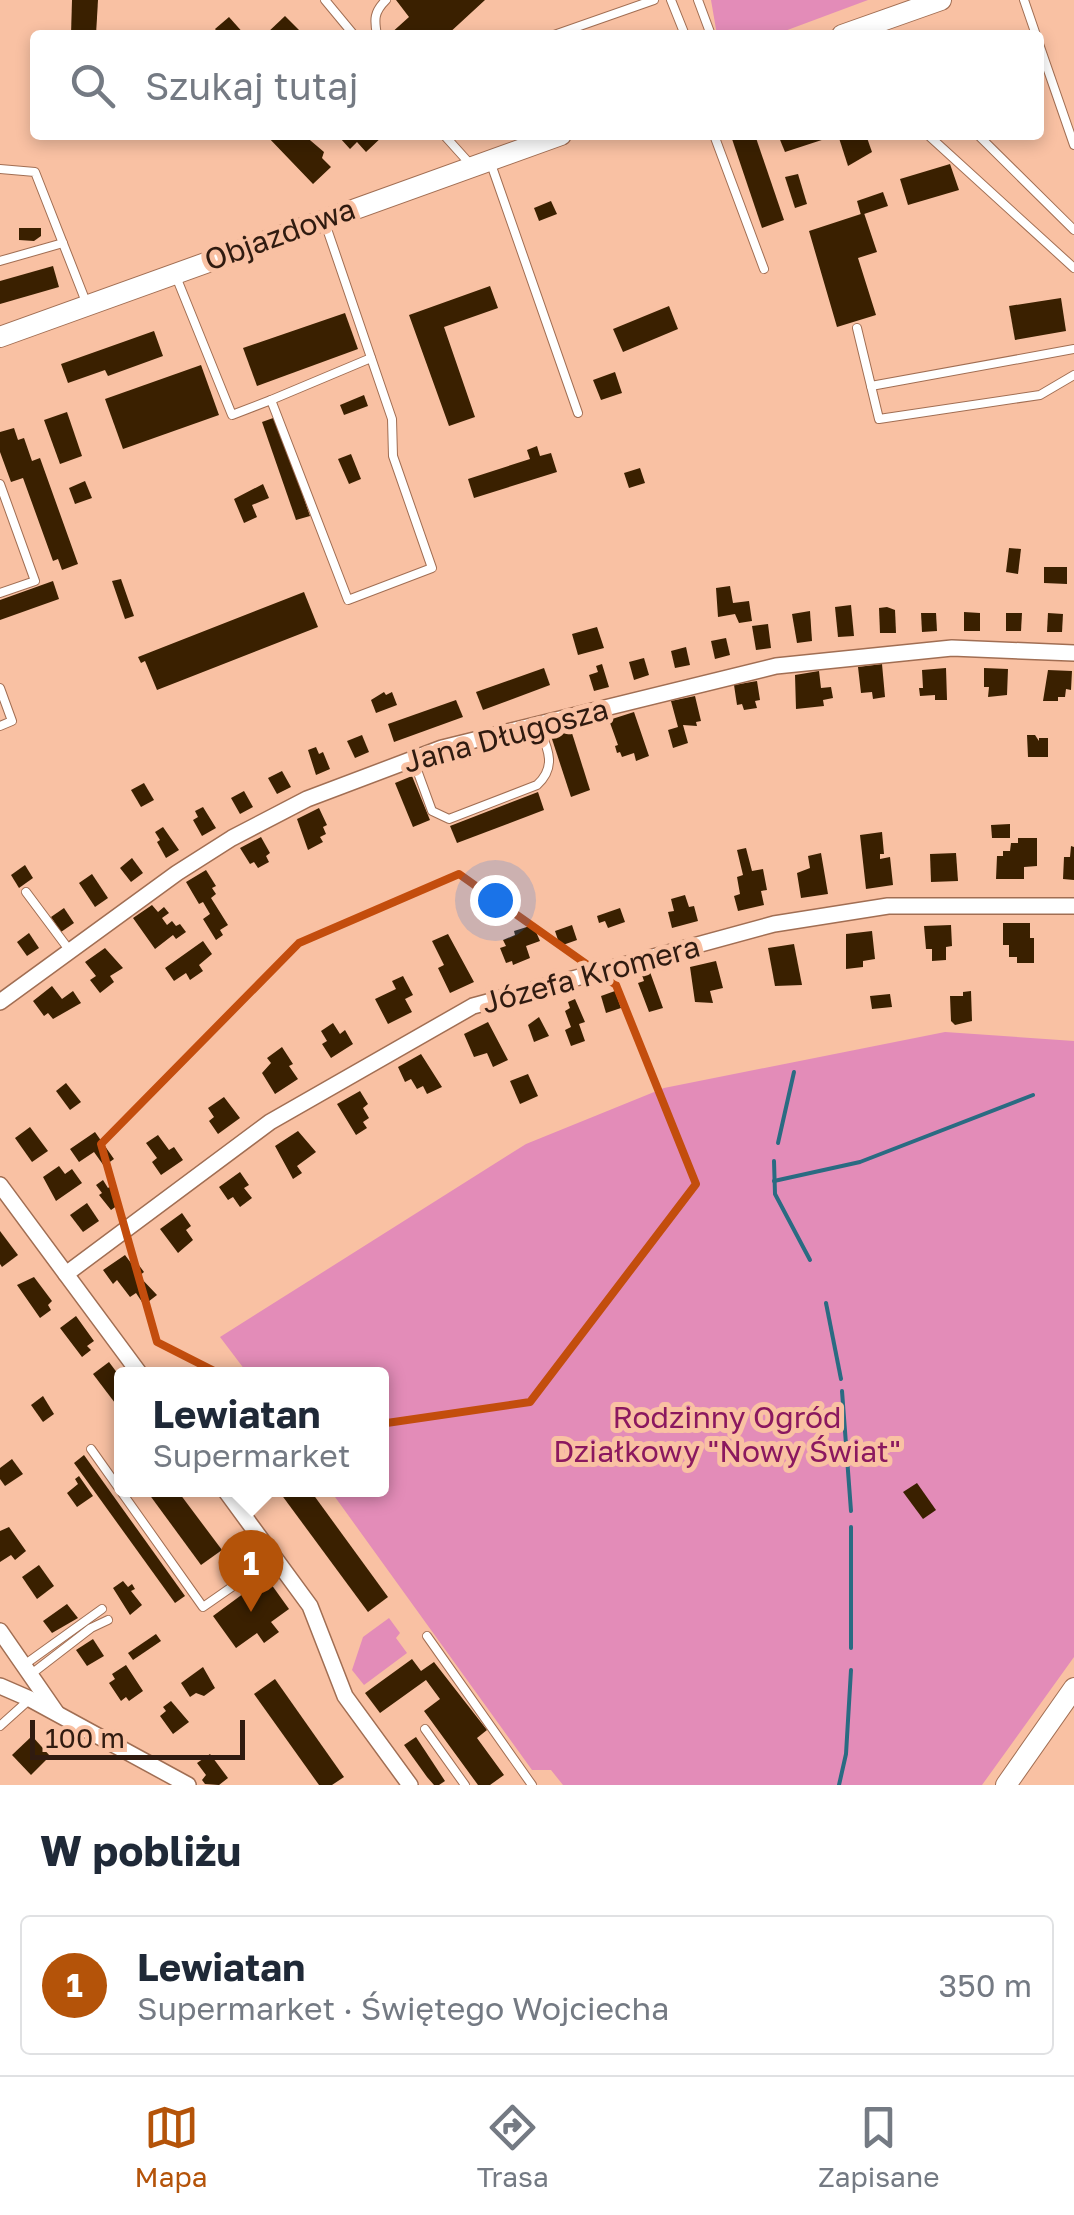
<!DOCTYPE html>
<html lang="pl">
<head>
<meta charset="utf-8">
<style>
  body { margin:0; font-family:"Golos Text",sans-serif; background:#f2f2f3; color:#1f2937 }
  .scale { position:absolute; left:30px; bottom:25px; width:215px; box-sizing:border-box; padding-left:10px; border:5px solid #301b10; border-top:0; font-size:28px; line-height:35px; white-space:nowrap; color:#301b10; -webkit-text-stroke:8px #f9c1a3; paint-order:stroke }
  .you { position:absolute; left:495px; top:900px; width:35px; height:35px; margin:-25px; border:8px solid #fff; border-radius:50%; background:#1a73e8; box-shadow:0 0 0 15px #1a73e833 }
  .badge { display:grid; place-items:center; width:65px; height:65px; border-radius:50%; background:#b45309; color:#fff; font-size:32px; font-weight:700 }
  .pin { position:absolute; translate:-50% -82px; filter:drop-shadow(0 2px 5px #0008) }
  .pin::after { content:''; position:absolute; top:52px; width:35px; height:30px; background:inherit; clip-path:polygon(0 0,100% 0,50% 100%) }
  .popup { position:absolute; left:114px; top:1367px; width:275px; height:130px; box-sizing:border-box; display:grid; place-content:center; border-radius:10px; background:#fff; filter:drop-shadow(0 2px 8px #0005); font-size:32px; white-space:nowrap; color:#747a83 }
  .popup b { font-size:38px; color:#1f2937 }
  .popup::after { content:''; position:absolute; left:50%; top:100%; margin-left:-20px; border:20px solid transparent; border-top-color:#fff }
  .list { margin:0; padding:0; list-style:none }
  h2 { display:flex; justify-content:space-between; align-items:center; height:130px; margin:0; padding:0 40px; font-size:42px }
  h2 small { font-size:32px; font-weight:400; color:#747a83 }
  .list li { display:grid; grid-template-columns:65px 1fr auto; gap:30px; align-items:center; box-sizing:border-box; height:140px; margin:0 20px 20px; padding:0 20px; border:2px solid #e0e1e3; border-radius:10px }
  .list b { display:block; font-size:38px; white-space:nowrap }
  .list p { margin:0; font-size:32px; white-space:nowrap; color:#747a83 }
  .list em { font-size:32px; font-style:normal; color:#747a83 }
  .icon { flex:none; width:55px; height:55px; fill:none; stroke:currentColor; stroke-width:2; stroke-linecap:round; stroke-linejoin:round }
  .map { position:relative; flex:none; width:1074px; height:1785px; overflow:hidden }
  .search { position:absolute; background:#fff; box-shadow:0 5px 15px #0003; left:30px; right:30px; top:30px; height:110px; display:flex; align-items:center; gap:25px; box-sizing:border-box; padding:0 35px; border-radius:10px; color:#747a83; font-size:38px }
  .sheet { height:290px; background:#fff }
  nav { display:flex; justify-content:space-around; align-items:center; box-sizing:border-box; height:140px; border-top:2px solid #e0e1e3; background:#fff; font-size:28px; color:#747a83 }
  nav a { display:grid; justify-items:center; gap:5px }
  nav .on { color:#b45309 }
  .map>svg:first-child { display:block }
  .green { fill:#e38cb8 }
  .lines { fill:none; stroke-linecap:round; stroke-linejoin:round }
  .stream { stroke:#2a6b82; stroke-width:4 }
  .building { fill:#3a2000 }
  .lane-casing { stroke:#a16e53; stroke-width:10 }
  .street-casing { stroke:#a16e53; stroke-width:18 }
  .secondary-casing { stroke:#a16e53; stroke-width:22 }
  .lane { stroke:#fff; stroke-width:8 }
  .street { stroke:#fff; stroke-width:15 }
  .secondary { stroke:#fff; stroke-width:20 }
  .marked { fill:none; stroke:#c34d0d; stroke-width:8; stroke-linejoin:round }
  .labels { text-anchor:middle; stroke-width:10; stroke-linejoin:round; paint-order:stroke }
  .street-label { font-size:30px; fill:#301b10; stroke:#f9c1a3 }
  .park-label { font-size:30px; fill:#8b185f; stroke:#f9c1a3 }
</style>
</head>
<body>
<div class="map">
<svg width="1074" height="1785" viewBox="0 0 1074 1785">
  <rect width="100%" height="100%" fill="#f9c1a3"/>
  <g class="green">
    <polygon points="711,0 868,0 774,35 717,35"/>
    <polygon points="945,1032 1074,1041 1074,1657 982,1785 563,1785 551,1770 532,1770 330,1490 381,1490 381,1374 248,1374 220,1337 526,1144 664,1088"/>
    <polygon points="389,1618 400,1633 396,1638 407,1653 364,1685 352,1670 363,1637"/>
  </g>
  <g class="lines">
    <g class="stream">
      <polyline points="778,1143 794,1072"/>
      <polyline points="774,1161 775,1194 810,1260"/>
      <polyline points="774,1181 860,1162 1033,1095"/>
      <polyline points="826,1303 841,1379"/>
      <polyline points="842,1391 851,1511"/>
      <polyline points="851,1648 851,1527"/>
      <polyline points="839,1785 846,1754 851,1670"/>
    </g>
  </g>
  <g class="building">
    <polygon points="72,0 98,0 96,35 71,35"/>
    <polygon points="396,0 485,0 447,35 389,35 409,17"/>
    <polygon points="285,16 304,35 265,35"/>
    <polygon points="229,17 245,35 220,35 215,29"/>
    <polygon points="266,135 304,135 324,152 322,158 331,167 313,184"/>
    <polygon points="343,135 384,135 366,152 357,142 350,149 340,138"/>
    <polygon points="745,135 755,135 784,220 762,228 732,139"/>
    <polygon points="778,135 834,135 834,136 785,152"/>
    <polygon points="838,135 866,135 872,152 848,166"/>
    <polygon points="950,164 959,190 908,205 900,179"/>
    <polygon points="798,174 807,204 795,208 785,177"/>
    <polygon points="883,192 888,206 861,215 857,201"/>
    <polygon points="551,201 557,214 539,221 534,208"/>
    <polygon points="864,213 877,252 858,258 876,315 837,327 809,231"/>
    <polygon points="19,228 41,228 41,236 34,241 19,240"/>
    <polygon points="53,266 59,287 0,304 0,281"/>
    <polygon points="490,286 498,308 444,327 475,417 449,426 409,315"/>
    <polygon points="1061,298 1066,331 1015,340 1009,306"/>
    <polygon points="669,306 678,329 623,352 613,329"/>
    <polygon points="345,313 358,349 257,386 243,348"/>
    <polygon points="154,331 163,356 108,376 105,370 68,383 61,364"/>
    <polygon points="201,365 219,415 123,449 105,399"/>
    <polygon points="615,372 622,393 601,400 593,380"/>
    <polygon points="364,395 368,406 344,415 340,405"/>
    <polygon points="67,412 82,456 60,464 44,420"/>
    <polygon points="276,417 310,516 296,520 262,422"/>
    <polygon points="14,428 18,440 24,438 32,461 40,458 78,564 62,570 58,559 53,561 23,478 11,482 0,452 0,432"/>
    <polygon points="537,446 540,456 551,453 557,472 474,498 468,479 530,459 527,450"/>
    <polygon points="351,454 361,479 349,484 338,459"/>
    <polygon points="640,468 645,483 629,488 624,473"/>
    <polygon points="85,481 92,498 75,504 69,488"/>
    <polygon points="263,484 269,498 252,505 257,517 244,523 234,499"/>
    <polygon points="1009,548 1021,549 1018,574 1006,572"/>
    <polygon points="1044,567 1067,567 1067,584 1044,583"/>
    <polygon points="121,579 134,616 125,619 112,581"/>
    <polygon points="53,581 59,599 0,620 0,600"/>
    <polygon points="730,586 733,603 749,601 752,621 739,623 735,614 718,617 716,588"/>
    <polygon points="304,592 318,627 157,690 145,661 141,663 138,657"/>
    <polygon points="851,605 854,636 838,637 835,607"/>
    <polygon points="887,607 895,610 896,633 880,633 879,608"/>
    <polygon points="810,611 812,641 797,643 792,614"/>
    <polygon points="964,612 980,613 980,631 964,631"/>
    <polygon points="921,613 936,613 937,631 922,632"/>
    <polygon points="1006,613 1022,613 1021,631 1006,631"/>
    <polygon points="1048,613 1063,614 1062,632 1047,632"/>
    <polygon points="768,624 771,648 756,650 752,626"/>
    <polygon points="597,627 604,648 578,655 572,634"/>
    <polygon points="726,638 730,655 715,659 711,641"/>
    <polygon points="686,647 690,665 675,668 671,651"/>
    <polygon points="644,658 649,675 634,680 629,662"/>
    <polygon points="602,664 609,687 594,691 589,675 598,672 596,666"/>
    <polygon points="882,664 885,697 873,699 872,692 861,693 858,667"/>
    <polygon points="544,668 550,685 483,710 476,692"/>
    <polygon points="946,668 947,700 935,700 935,695 920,696 919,688 923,688 922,670"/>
    <polygon points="984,668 1008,669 1007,695 988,697 989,687 984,687"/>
    <polygon points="1048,670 1072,671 1071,690 1066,689 1065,697 1058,697 1058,701 1043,701"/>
    <polygon points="819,671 821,688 831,687 833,698 823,700 824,706 796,709 795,675"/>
    <polygon points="757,681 760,700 755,701 757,708 744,710 742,704 737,705 734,685"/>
    <polygon points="384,692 386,695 392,692 397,705 376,713 371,700"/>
    <polygon points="695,696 701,721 696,722 697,726 683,725 688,743 673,748 668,730 678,727 671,701"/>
    <polygon points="456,700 463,717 394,742 388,724"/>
    <polygon points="634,712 649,756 636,761 634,753 622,757 620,752 617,753 615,746 618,745 609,720"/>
    <polygon points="571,730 590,790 571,797 551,736"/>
    <polygon points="362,735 369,752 355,758 347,741"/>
    <polygon points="1027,735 1035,735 1039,741 1039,738 1048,738 1048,757 1028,757"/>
    <polygon points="316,747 319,754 323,752 330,769 316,775 308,750"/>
    <polygon points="282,771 291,787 277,794 268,778"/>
    <polygon points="412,776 430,820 413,827 395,783"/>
    <polygon points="144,783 154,800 141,807 131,790"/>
    <polygon points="244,791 253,807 240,814 231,798"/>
    <polygon points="538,792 544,810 457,843 450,826"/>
    <polygon points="203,807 216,828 202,836 193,820 198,817 195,811"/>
    <polygon points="319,808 327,825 323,827 326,834 320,837 323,842 308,850 297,819"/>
    <polygon points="1010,824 1010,838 992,838 991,825"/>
    <polygon points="163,827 179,850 166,858 157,842 160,840 155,832"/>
    <polygon points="882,832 884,854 880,854 880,859 890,857 893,885 866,889 860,835"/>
    <polygon points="261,837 270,853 266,856 269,862 258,868 254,862 250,864 240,848"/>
    <polygon points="1018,838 1037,838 1037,866 1024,867 1024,879 996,879 997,856 1003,856 1003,851 1010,851 1011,843 1018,843"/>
    <polygon points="1071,846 1074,847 1074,880 1063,879 1064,857 1070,857"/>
    <polygon points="746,848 752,871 763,869 767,890 761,891 764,905 738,911 734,896 740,894 737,877 743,875 737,850"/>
    <polygon points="821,853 828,894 801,898 797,873 810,868 808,856"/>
    <polygon points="956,853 958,881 931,882 930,854"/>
    <polygon points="132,858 143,873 131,882 120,868"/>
    <polygon points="25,865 33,878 19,888 11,875"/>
    <polygon points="206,870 216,886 212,888 216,894 211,898 228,925 220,930 223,935 216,940 203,919 210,914 203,902 199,904 186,882"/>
    <polygon points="92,874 108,898 95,907 79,883"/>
    <polygon points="685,895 689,907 694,906 698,921 672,928 668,912 674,911 671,899"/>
    <polygon points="152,905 158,912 164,907 169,913 162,918 167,925 172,921 176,926 180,924 186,932 176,939 173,935 155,949 133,918"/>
    <polygon points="64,908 74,923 61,932 51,917"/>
    <polygon points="620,908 625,922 608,928 605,921 599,923 597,916"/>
    <polygon points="1003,923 1030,923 1030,938 1034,938 1034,963 1017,963 1017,957 1009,957 1009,945 1003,945"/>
    <polygon points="533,925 540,941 526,946 530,958 513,965 512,961 506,963 500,948 506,946 503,940 515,935 514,931"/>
    <polygon points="572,925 577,940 560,946 555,931"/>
    <polygon points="951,925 952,946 946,947 946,960 932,961 932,949 926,949 924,926"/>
    <polygon points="872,931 875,959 863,961 863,967 846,969 846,934"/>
    <polygon points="29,933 39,948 27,956 17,942"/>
    <polygon points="448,934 474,982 450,993 438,968 444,965 432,941"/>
    <polygon points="203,941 212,954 199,965 203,971 190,980 186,973 174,981 165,968"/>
    <polygon points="794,944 802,985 775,986 768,948"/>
    <polygon points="105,948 123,968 110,976 114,982 100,993 90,980 96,976 85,962"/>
    <polygon points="716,961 723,988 710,991 713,1003 695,1002 690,967"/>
    <polygon points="650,972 663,1008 649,1012 638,983 644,981 642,975"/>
    <polygon points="403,976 413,995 405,999 412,1012 388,1024 375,999 396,989 392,981"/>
    <polygon points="52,986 62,999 73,991 81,1003 53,1019 48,1013 44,1016 33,1001"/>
    <polygon points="615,991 621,1008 606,1013 601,996"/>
    <polygon points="971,991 972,1021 955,1025 951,1021 950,996 963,996 963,992"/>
    <polygon points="890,994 892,1007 872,1009 870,996"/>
    <polygon points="575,999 585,1022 579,1024 585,1041 571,1046 565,1030 571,1027 565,1011 570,1008 568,1002"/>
    <polygon points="539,1017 549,1036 534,1042 528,1025"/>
    <polygon points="488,1022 508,1060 493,1067 487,1053 474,1057 464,1034"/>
    <polygon points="333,1023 340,1034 345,1030 353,1044 331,1058 322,1044 327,1041 321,1031"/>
    <polygon points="282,1047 293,1064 289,1066 298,1079 275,1094 262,1073 271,1063 267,1058"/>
    <polygon points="421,1054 442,1087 427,1094 423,1086 417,1089 411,1079 405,1082 398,1067"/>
    <polygon points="528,1074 538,1096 520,1104 510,1081"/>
    <polygon points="66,1083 81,1102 70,1110 56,1091"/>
    <polygon points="360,1091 368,1104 363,1108 369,1118 363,1122 367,1128 356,1135 337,1104"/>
    <polygon points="224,1097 240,1118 218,1134 209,1121 214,1117 208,1108"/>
    <polygon points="30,1127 48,1151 32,1162 15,1138"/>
    <polygon points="298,1131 316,1152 297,1166 302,1173 293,1179 275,1146"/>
    <polygon points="95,1132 114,1159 104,1166 94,1152 79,1162 70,1149"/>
    <polygon points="158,1135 169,1150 174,1147 183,1160 161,1175 152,1162 157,1158 146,1143"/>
    <polygon points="59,1166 65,1174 72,1169 82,1183 56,1201 43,1177"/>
    <polygon points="240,1172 249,1185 244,1188 252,1198 240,1207 233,1197 228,1200 219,1187"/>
    <polygon points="103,1180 108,1188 111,1186 121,1203 111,1210 99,1195 102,1193 96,1185"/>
    <polygon points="87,1203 99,1221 83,1232 70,1215"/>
    <polygon points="182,1213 191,1226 186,1230 193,1240 178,1253 160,1229"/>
    <polygon points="0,1231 18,1255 2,1267 0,1264"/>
    <polygon points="125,1255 134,1267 138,1264 144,1272 139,1276 157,1295 144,1305 136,1293 130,1297 117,1280 113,1284 103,1270"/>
    <polygon points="34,1277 52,1301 48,1305 51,1310 40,1318 17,1285"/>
    <polygon points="76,1316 94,1341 87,1346 91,1350 82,1357 60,1328"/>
    <polygon points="109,1362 121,1378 121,1399 115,1403 93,1374"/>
    <polygon points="43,1396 54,1414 43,1422 31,1405"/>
    <polygon points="84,1455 185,1596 175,1603 74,1463"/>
    <polygon points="12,1459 23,1474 5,1486 0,1479 0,1468"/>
    <polygon points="79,1476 93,1496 77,1507 67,1493 78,1484 75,1479"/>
    <polygon points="917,1483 936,1510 923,1519 903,1492"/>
    <polygon points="146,1490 177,1490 222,1550 201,1565"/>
    <polygon points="278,1490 310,1490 388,1597 368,1612"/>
    <polygon points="9,1527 26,1551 15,1560 11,1555 0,1562 0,1531"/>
    <polygon points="39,1565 54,1586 37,1599 22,1577"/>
    <polygon points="266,1577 289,1609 271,1622 279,1632 264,1643 257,1633 236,1648 213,1616"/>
    <polygon points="123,1581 128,1587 132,1584 135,1589 131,1591 142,1605 130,1615 113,1588"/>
    <polygon points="67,1604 78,1618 52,1633 43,1621"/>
    <polygon points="156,1634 161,1641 133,1660 128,1653"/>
    <polygon points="93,1639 104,1656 87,1666 76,1650"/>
    <polygon points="412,1659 421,1671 434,1662 487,1730 477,1738 504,1775 490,1785 478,1785 424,1711 440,1699 426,1680 380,1713 365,1693"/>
    <polygon points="126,1665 143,1691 129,1701 126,1697 121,1701 109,1683 115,1679 112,1674"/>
    <polygon points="203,1667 215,1688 204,1696 196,1693 190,1697 181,1683"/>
    <polygon points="275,1679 344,1777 332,1785 319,1785 254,1694"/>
    <polygon points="171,1701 189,1722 173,1734 160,1716 166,1711 163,1707"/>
    <polygon points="32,1736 50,1756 31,1775 12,1755"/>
    <polygon points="416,1737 445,1781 439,1785 434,1785 427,1777 404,1745"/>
    <polygon points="210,1754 228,1778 219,1785 205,1784 202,1780 206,1775 197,1763"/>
  </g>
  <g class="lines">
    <defs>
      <g id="lane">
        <polyline points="325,0 354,35"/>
        <polyline points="671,0 685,35"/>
        <polyline points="698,0 711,35"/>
        <polyline points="1024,0 1036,35"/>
        <path d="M377 35C374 19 374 12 386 0"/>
        <polyline points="554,35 654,0"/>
        <polyline points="1039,44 1074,145"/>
        <polyline points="444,135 471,165"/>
        <polyline points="714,135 764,269"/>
        <polyline points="928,135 1074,268"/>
        <polyline points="978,135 1074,230"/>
        <polyline points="491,164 578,413"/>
        <polyline points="0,169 35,172 86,302"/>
        <polyline points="0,261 63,243"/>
        <polyline points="175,274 232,415 271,400 348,600 432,568 393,456 392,419 325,223"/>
        <polyline points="857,328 879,419 1040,395 1074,375"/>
        <polyline points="871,386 1074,349"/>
        <polyline points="271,400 371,358"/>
        <polyline points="0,484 35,581 0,593"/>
        <polyline points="0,688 12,721 0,726"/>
        <path d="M413 759 432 811 449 819 537 785C558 766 547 747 538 725"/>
        <polyline points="26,892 70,951"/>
        <polyline points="91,1449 203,1607 275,1557"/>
        <polyline points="427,1636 532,1785"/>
        <polyline points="24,1665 102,1609"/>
        <polyline points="30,1675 91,1628 108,1620"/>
        <polyline points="0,1726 30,1699"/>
        <polyline points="425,1729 465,1785"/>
      </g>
      <g id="street">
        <polyline points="0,1002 177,873 232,838 307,799 442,748 776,666 952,648 1074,653"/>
        <polyline points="0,1185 140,1374"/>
        <polyline points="66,1274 270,1122 473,1006 774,924 888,906 1074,906"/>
        <polyline points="225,1490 310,1606 345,1696 410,1785"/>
        <polyline points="0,1631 56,1712"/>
        <polyline points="0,1686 30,1699 188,1785"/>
      </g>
      <g id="secondary">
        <polyline points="842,35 941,0"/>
        <polyline points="0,337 561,135"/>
        <polyline points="1006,1785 1074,1688"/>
      </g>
    </defs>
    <use href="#lane" class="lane-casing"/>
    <use href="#street" class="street-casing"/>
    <use href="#secondary" class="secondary-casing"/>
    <use href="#lane" class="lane"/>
    <use href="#street" class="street"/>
    <use href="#secondary" class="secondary"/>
  </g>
  <path class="marked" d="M459 874 616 985 696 1184 530 1402 332 1431 157 1342 101 1144 299 943Z"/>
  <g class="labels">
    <g class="street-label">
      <text transform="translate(280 235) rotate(-20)" y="10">Objazdowa</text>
      <text transform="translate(506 736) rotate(-15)" y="10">Jana Długosza</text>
      <text transform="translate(591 975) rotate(-15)" y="10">Józefa Kromera</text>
    </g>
    <g class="park-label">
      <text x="727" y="1428">Rodzinny Ogród<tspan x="727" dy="34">Działkowy "Nowy Świat"</tspan></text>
    </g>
  </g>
</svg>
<div class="scale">100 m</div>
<div class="you"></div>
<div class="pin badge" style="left:251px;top:1612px">1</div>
<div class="popup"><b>Lewiatan</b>Supermarket</div>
<div class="search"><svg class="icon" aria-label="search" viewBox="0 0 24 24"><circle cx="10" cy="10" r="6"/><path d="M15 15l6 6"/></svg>Szukaj tutaj</div>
</div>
<section class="sheet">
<h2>W pobliżu<small></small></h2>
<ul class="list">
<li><span class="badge">1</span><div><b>Lewiatan</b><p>Supermarket · Świętego Wojciecha</p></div><em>350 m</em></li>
</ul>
</section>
<nav>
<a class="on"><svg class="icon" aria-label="map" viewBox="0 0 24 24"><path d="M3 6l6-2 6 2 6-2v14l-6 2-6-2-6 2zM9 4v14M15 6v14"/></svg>Mapa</a>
<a><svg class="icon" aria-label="directions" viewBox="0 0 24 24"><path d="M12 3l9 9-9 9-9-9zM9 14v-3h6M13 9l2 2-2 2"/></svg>Trasa</a>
<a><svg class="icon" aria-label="saved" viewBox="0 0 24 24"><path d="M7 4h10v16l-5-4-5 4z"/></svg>Zapisane</a>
</nav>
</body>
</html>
